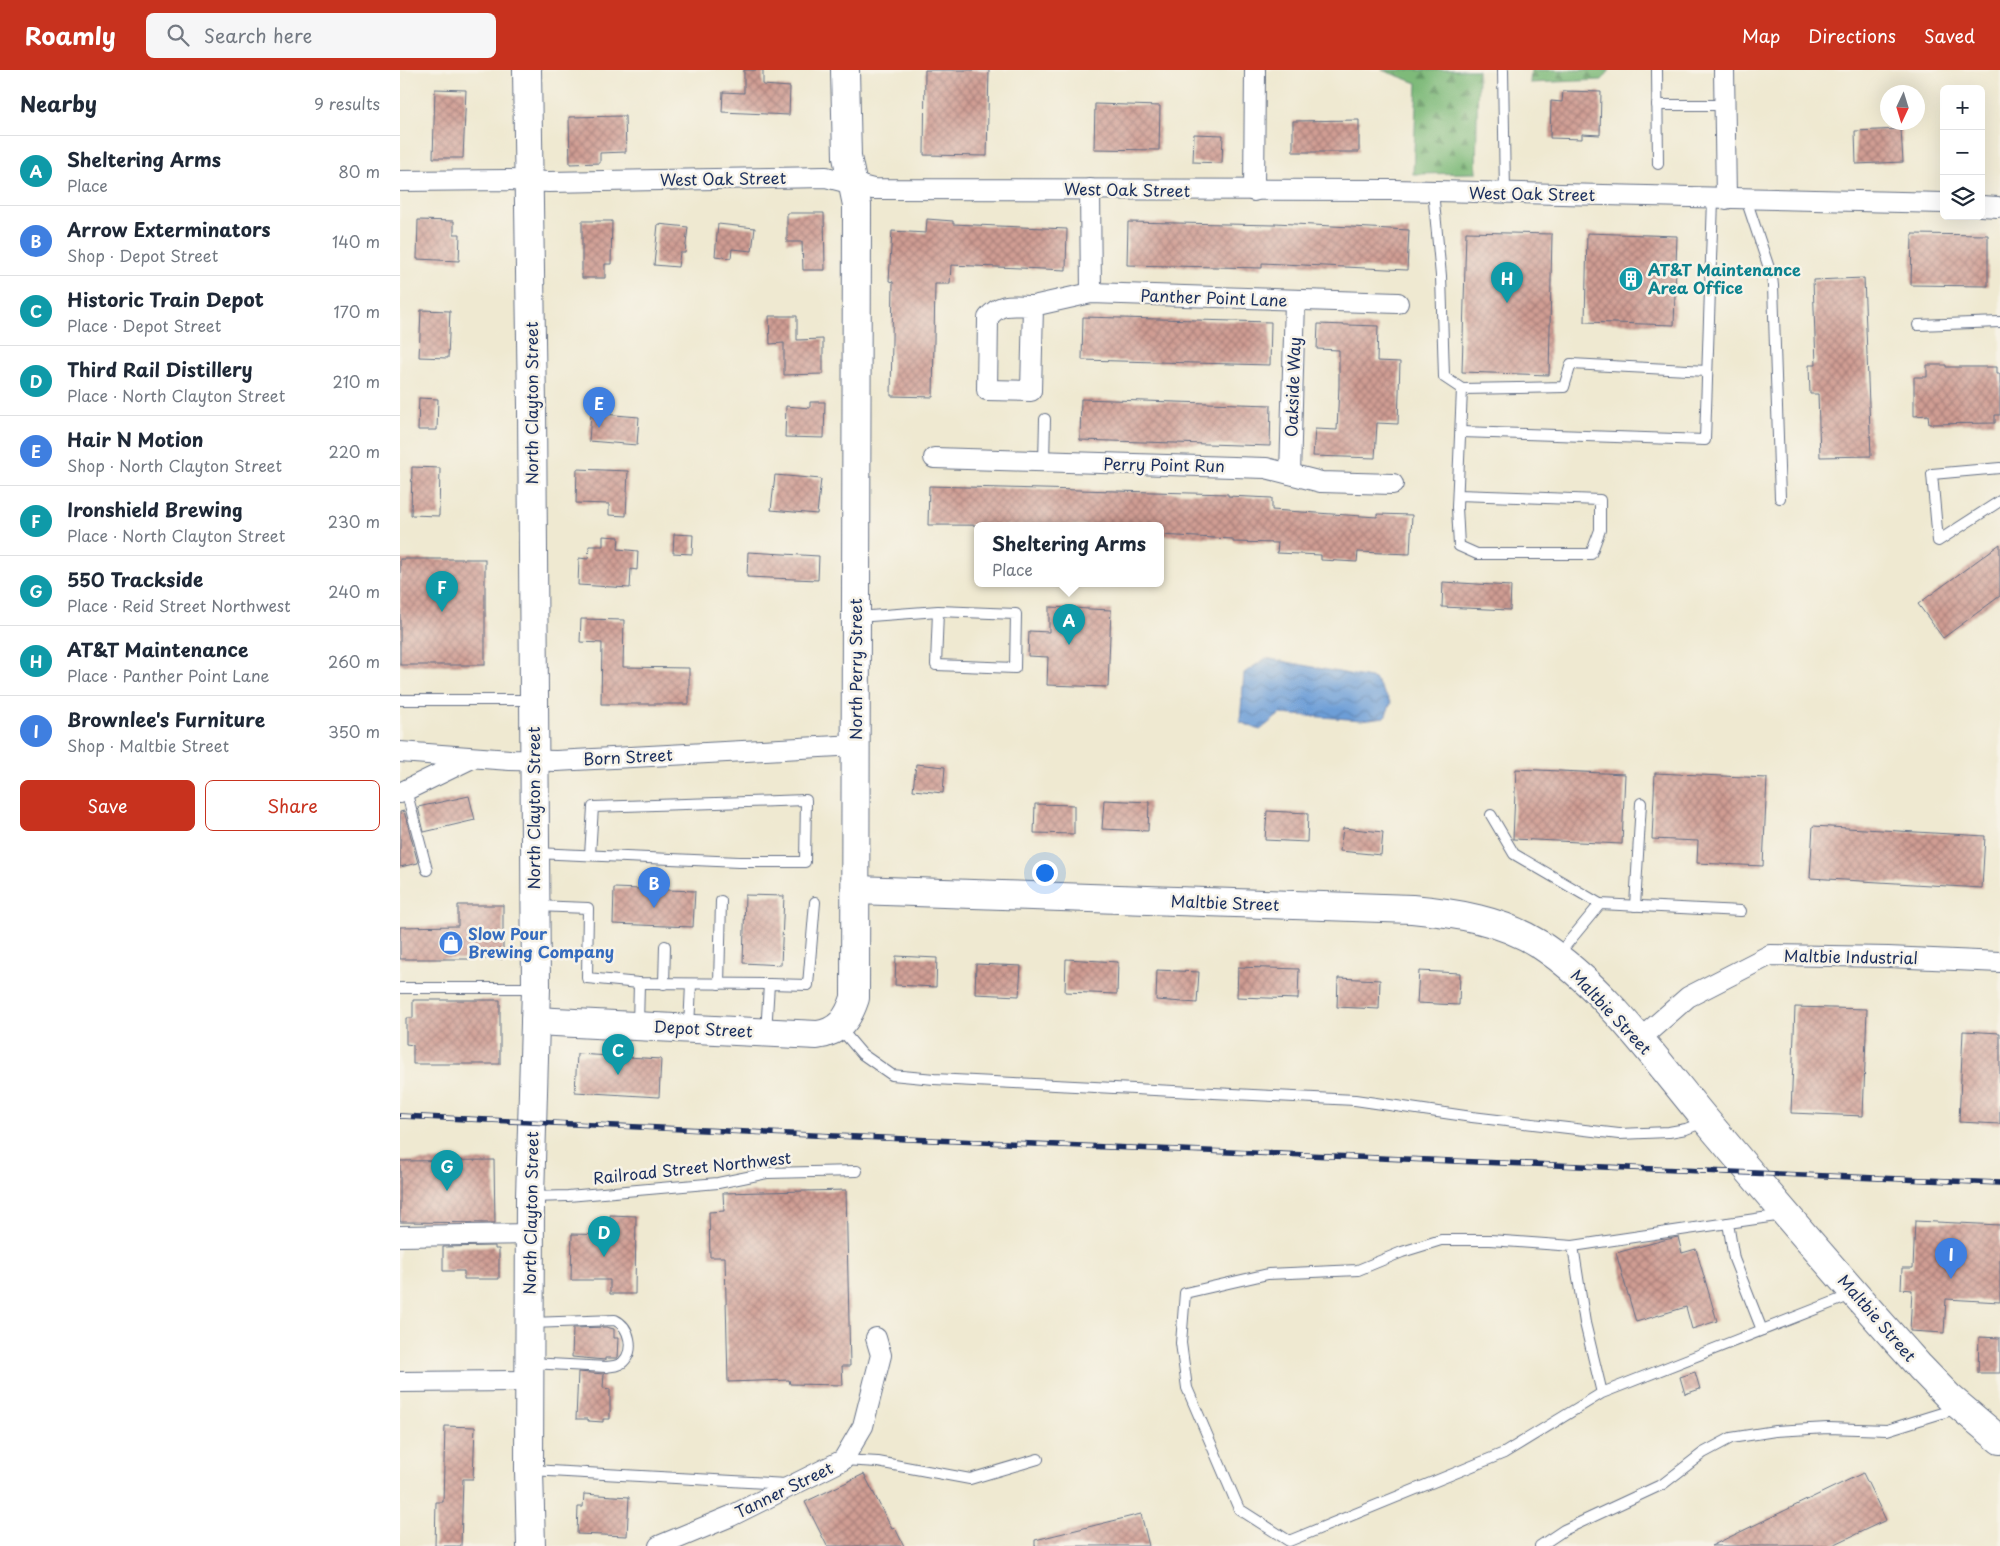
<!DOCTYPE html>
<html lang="en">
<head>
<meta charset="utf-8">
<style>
  body { margin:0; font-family:"Playpen Sans",sans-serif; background:#f6f6f7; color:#1f2937 }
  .controls { position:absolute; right:15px; top:15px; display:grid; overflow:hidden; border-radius:8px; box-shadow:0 5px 20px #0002 }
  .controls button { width:45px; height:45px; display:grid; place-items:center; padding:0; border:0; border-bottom:1px solid #e0e1e3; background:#fff; color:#1f2937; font:25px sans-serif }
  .compass { position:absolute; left:1480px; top:15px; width:45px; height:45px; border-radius:50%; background:#fff; box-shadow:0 5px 20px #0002; rotate:184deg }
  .you { position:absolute; left:644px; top:802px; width:18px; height:18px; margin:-12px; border:4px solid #fff; border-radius:50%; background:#1a73e8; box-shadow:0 0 0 8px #1a73e833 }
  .badge { display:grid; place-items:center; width:32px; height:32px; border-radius:50%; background:#c8321e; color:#fff; font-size:16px; font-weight:700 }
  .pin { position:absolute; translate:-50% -41px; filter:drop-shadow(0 1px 2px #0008) }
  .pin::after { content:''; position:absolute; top:26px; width:18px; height:15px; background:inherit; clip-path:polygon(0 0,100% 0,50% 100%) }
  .popup { position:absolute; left:574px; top:452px; width:190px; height:65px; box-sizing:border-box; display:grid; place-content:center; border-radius:8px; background:#fff; filter:drop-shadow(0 1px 4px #0005); font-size:16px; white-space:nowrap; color:#747a83 }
  .popup b { font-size:19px; color:#1f2937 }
  .popup::after { content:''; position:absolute; left:50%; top:100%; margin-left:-10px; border:10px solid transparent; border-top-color:#fff }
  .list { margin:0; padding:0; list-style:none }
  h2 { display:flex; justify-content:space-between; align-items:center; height:65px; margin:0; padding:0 20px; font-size:21px }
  h2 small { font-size:16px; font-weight:400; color:#747a83 }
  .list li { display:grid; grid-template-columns:32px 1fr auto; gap:15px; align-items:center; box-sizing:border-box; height:70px; padding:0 20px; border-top:1px solid #e0e1e3 }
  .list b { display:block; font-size:19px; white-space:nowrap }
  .list p { margin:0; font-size:16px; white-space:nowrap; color:#747a83 }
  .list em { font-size:16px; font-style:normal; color:#747a83 }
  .actions { display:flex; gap:10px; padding:15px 20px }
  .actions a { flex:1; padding:11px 0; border:1px solid #c8321e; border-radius:8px; text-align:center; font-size:18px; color:#c8321e }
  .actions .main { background:#c8321e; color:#fff }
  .icon { flex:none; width:28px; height:28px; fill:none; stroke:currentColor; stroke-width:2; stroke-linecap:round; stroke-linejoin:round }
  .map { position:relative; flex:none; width:1600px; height:1476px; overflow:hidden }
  header { display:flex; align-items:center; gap:30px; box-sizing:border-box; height:70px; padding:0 25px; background:#c8321e; color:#fff }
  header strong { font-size:24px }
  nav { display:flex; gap:28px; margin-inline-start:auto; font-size:18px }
  .search { width:350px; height:45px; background:#f6f6f7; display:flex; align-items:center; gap:12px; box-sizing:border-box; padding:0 18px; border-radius:8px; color:#747a83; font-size:19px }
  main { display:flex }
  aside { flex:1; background:#fff }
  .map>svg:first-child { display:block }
  .forest { fill:url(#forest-firs); stroke:#4c746c }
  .water { fill:url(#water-waves); stroke:#44669a }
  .building { fill:url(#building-cross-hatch) }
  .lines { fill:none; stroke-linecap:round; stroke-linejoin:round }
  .lane-casing { stroke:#657086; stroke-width:12 }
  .street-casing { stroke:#657086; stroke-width:22 }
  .secondary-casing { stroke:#657086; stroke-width:30 }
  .lane { stroke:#fff; stroke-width:10 }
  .street { stroke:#fff; stroke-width:20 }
  .secondary { stroke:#fff; stroke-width:28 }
  .rail-casing { stroke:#1b2f5e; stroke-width:5.5 }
  .rail { stroke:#f7f3e8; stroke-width:4; stroke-dasharray:11; stroke-linecap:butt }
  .labels { text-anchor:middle; stroke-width:5; stroke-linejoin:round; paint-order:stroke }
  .street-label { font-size:16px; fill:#1b2f5e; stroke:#f7f3e8 }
  .culture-label { font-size:16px; font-weight:bold; fill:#0d838f; stroke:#f7f3e8; text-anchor:start }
  .shop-label { font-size:16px; font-weight:bold; fill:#366cbe; stroke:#f7f3e8; text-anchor:start }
</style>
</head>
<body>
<header>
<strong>Roamly</strong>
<div class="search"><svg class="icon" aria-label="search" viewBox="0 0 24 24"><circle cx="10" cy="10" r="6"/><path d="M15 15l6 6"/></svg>Search here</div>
<nav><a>Map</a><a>Directions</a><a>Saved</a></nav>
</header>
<main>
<aside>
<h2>Nearby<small>9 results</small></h2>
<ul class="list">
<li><span class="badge" style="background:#0f9aa8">A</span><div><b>Sheltering Arms</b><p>Place</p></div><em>80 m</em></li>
<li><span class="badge" style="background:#3f7fe0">B</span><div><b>Arrow Exterminators</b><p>Shop · Depot Street</p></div><em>140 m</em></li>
<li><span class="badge" style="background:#0f9aa8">C</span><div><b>Historic Train Depot</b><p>Place · Depot Street</p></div><em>170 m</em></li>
<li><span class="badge" style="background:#0f9aa8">D</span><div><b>Third Rail Distillery</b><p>Place · North Clayton Street</p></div><em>210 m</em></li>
<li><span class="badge" style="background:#3f7fe0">E</span><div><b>Hair N Motion</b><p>Shop · North Clayton Street</p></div><em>220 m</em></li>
<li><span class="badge" style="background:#0f9aa8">F</span><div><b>Ironshield Brewing</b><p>Place · North Clayton Street</p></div><em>230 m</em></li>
<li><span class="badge" style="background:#0f9aa8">G</span><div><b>550 Trackside</b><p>Place · Reid Street Northwest</p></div><em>240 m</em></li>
<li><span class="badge" style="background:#0f9aa8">H</span><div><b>AT&amp;T Maintenance</b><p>Place · Panther Point Lane</p></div><em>260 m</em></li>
<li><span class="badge" style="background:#3f7fe0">I</span><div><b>Brownlee's Furniture</b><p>Shop · Maltbie Street</p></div><em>350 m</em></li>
</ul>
<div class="actions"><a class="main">Save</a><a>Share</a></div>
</aside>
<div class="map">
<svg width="1600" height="1476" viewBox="0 0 1600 1476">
  <defs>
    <pattern id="forest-firs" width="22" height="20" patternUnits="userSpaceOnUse" patternTransform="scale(1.25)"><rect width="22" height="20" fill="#7eba79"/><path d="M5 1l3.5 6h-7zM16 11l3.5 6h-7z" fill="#669866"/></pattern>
    <pattern id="water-waves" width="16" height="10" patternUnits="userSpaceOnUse" patternTransform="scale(1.25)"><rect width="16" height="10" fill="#6d9ed7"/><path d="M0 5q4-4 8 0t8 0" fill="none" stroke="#5981b2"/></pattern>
    <pattern id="building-cross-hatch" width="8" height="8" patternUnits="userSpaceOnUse" patternTransform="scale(1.25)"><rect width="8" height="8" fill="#d09d93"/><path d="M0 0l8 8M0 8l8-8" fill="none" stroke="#a8807b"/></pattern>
  </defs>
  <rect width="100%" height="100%" fill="#f7f3e8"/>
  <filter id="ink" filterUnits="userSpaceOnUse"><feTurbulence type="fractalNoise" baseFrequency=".02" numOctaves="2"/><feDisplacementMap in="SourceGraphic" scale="10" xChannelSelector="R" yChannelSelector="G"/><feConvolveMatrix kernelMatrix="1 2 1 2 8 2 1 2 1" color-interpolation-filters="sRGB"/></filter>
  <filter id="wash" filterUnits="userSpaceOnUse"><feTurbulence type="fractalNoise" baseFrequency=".0096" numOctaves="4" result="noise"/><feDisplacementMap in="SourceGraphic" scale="20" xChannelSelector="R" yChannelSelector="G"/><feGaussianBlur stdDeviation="1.12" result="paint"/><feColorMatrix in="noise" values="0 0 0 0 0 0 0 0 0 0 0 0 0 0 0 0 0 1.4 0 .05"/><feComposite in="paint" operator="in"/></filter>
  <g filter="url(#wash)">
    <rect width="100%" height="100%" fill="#efe9d1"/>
    <g class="forest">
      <polygon points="982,0 1078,0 1076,103 1013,104 1017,13"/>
      <polygon points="1131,0 1210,0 1202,10 1130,13"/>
    </g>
    <polygon class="water" points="866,588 975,609 991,633 985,647 962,650 880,644 860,660 840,652 844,603"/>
    <g id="blocks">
      <g class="building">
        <polygon points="344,0 363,0 363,15 390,17 389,45 322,42 323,22 344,23"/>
        <polygon points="525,0 589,0 587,86 524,85"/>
        <polygon points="35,19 66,20 63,88 33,88"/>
        <polygon points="1163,21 1201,22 1200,65 1182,64 1182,69 1150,68 1151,31 1162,32"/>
        <polygon points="695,34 760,36 759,80 694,79"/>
        <polygon points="225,46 226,82 200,83 200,93 170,94 169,47"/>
        <polygon points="959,50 959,82 893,82 893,51"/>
        <polygon points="1501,59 1503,92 1456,94 1455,61"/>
        <polygon points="794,64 823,65 822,93 793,92"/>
        <polygon points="387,143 424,143 425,200 403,200 402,172 387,172"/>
        <polygon points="527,149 553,151 553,154 667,159 666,200 551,195 550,214 535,214 533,327 491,326 493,212 489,211 492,161 526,163"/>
        <polygon points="18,150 54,151 54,164 60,164 59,191 17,189"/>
        <polygon points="182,151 212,151 211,194 205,194 205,208 182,208"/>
        <polygon points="728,152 875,155 875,153 1009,160 1007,200 862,193 862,198 727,195"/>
        <polygon points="258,154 288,157 285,183 280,183 278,197 254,195"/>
        <polygon points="318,154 355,158 352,181 332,179 331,188 315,186"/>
        <polygon points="1066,162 1152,164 1149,305 1062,302"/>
        <polygon points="1187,163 1277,166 1274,255 1185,252"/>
        <polygon points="1512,164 1588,165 1588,216 1511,215"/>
        <polygon points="1464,208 1471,386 1420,387 1418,324 1410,324 1409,295 1416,295 1413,210"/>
        <polygon points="21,240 50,241 48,288 19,287"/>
        <polygon points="369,246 397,246 397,270 423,269 423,304 384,305 384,273 370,274"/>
        <polygon points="683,247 871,252 870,295 682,290"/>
        <polygon points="918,254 978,256 977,291 1000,292 998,354 977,353 975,388 913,386 915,359 937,360 939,316 939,280 917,279"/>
        <polygon points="1527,295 1546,295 1546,297 1597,297 1597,304 1600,304 1600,345 1595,345 1595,353 1529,354 1528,345 1514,346 1514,307 1527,307"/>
        <polygon points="19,328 38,329 37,360 18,360"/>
        <polygon points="681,329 871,335 870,376 680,370"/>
        <polygon points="410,332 425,332 424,368 385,367 386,336 410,338"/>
        <polygon points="191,343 239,347 237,375 189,371"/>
        <polygon points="12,397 40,398 39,446 11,445"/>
        <polygon points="177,399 228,401 226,446 209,445 209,434 176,433"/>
        <polygon points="375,405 421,409 417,444 371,440"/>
        <polygon points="529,416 828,424 828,426 872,428 872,440 977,447 977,444 1012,445 1010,484 958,482 957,492 921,490 921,485 877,483 878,473 833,472 833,469 760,465 760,456 528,455"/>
        <polygon points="274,464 293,465 292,484 273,483"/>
        <polygon points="203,466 219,467 218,479 238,481 237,500 231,499 230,518 178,515 179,488 188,489 189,476 203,476"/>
        <polygon points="1600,474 1600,526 1543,568 1518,534"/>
        <polygon points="348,482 419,486 418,510 347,507"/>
        <rect x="0" y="489" width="85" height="106"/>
        <polygon points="1043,512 1111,516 1110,540 1042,537"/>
        <polygon points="649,537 711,540 708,617 647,615 648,587 628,586 629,561 649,562"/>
        <polygon points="181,549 224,550 223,597 289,598 289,634 201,634 202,573 180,572"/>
        <polygon points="516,694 545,697 543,723 513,720"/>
        <polygon points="1116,699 1225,704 1222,774 1113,769"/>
        <polygon points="1255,703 1367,708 1363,796 1297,793 1298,771 1252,769"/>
        <polygon points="69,726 75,750 24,762 18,737"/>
        <polygon points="704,730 749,732 748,761 702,759"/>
        <polygon points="635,734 674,735 674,764 634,763"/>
        <polygon points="4,741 18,793 0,797 0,742"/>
        <polygon points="867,741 908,743 907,772 865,770"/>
        <polygon points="1413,756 1585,766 1582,818 1410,808"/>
        <polygon points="943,758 983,762 981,785 940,781"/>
        <polygon points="214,818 295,821 293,857 213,854"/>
        <polygon points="345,825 384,826 381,895 343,893"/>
        <polygon points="58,835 103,835 103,889 0,889 0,857 58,856"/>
        <polygon points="496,886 537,888 536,917 495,915"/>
        <polygon points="666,889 718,892 717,924 665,922"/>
        <polygon points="576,894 621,896 619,926 575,924"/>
        <polygon points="838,897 899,899 898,929 837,927"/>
        <polygon points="757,900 799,902 797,933 756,930"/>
        <polygon points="1019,901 1060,903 1059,935 1017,933"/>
        <polygon points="938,908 980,910 979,939 937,937"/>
        <polygon points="13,930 100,930 100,994 13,994 13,975 6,974 6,948 13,948"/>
        <polygon points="1395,937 1467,939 1463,1046 1391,1043"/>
        <polygon points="1563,961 1600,963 1600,1054 1559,1052"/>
        <polygon points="177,984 261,989 259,1027 175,1022"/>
        <polygon points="94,1090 95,1153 0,1152 0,1091"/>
        <polygon points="446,1120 450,1296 442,1296 443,1315 390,1314 389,1310 328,1312 325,1187 310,1187 309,1142 324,1141 323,1123"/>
        <polygon points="210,1145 236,1146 235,1224 210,1224 210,1210 171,1210 172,1164 210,1165"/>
        <polygon points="1515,1151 1600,1155 1600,1232 1546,1229 1544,1263 1510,1261 1512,1220 1501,1219 1502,1198 1513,1198"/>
        <polygon points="1278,1167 1282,1183 1296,1179 1317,1251 1292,1259 1286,1237 1236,1252 1216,1183 1264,1170"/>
        <polygon points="95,1176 95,1179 99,1179 99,1209 64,1209 64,1201 43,1201 43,1177"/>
        <polygon points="206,1257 214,1259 214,1268 218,1268 217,1288 205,1288 205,1290 172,1287 173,1258"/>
        <polygon points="1579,1267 1600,1268 1600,1303 1578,1303"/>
        <polygon points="178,1302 204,1304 203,1318 210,1319 210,1349 203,1349 203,1352 188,1351 188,1349 176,1349"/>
        <polygon points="1295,1302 1300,1319 1285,1324 1280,1307"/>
        <polygon points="45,1356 75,1357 73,1409 63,1409 61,1476 35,1476 36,1432 43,1432"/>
        <polygon points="1463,1403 1486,1450 1431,1476 1311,1476"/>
        <polygon points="464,1404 492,1459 495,1458 504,1476 427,1476 405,1432"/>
        <polygon points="184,1424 229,1427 227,1466 177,1464 178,1437 183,1437"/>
        <polygon points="741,1444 749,1476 635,1476 635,1470"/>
      </g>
    </g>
  </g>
  <g filter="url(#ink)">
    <use href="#blocks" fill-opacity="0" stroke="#657086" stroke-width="1"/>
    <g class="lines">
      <defs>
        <g id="lane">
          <polyline points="1103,0 1105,123"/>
          <polyline points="1257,0 1258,94"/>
          <polyline points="1257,35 1325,35"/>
          <polyline points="1033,121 1041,206 1044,307 1062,319 1164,317 1171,294 1307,301"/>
          <polyline points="1346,129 1372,207 1373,216 1380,428"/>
          <polyline points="1518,255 1600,252"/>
          <polyline points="1061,362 1305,370 1313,129"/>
          <polyline points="644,392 645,349"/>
          <polyline points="1600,398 1532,404 1538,471 1600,431"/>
          <polyline points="1058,425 1200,430 1200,460 1191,484 1077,484 1059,476 1057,437 1062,319"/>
          <polyline points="457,547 538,541 536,595 615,598 616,544 538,541"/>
          <polyline points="0,630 134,630"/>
          <polyline points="6,720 27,800"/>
          <polyline points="1091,745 1114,784 1200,834"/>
          <polyline points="135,783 339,792 405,792 406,730 193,737 190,785"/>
          <polyline points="136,836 188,838 187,908 239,913 369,914"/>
          <polyline points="1235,836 1241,733"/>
          <polyline points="1157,886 1200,834 1341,841"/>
          <polyline points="264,914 265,876"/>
          <polyline points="319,914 321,831"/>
          <polyline points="0,918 135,918"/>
          <polyline points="238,955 239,913"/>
          <polyline points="439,957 462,984 492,1005 534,1009 955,1030 1072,1047 1219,1064 1269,1062 1286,1059 1306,1051"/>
          <polyline points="289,958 291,914"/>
          <polyline points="366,963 369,914 408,915 415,832"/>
          <polyline points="132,1127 168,1126 318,1113 367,1103 457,1101"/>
          <polyline points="1173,1176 1328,1153"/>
          <polyline points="1362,1260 1334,1189 1328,1153 1383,1145"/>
          <path d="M130 1293 207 1297C212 1296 219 1296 223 1292 235 1280 230 1257 215 1250L131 1253"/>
          <polyline points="1202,1323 1185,1253 1173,1176 1090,1170 1041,1170 1002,1182 958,1200 868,1204 785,1223 781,1273 787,1318 839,1439 889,1471 1104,1383 1202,1323 1454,1224"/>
          <polyline points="443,1390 478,1392 570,1409 638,1389"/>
          <polyline points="131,1400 386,1414"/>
          <polyline points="1140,1476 1164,1460 1263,1414 1303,1383 1331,1368 1375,1361 1428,1358 1487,1360 1558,1338"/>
        </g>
        <g id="street">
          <polyline points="1324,0 1326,129"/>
          <polyline points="0,111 110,110 149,112 426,107 473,119 993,120 1544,133"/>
          <polyline points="690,119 691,223"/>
          <polyline points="854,121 855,0"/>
          <polyline points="1581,136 1598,137"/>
          <path d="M633 236C614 236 601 231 588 248L587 320 631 321 633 236 691 223 998 233"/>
          <polyline points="534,388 866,398 921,412 993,414"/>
          <polyline points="890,404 895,231"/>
          <polyline points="0,682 110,690 156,691 457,675"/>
          <polyline points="0,723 72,688"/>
          <polyline points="1239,970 1288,927 1370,885 1488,887 1600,892"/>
          <polyline points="0,1166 130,1164"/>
          <polyline points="0,1312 129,1311"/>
          <polyline points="259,1476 331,1446 443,1390 463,1356 481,1285 476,1268"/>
        </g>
        <g id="secondary">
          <polyline points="127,0 132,336 136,918 130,1127 129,1400 131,1476"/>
          <path d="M456 820 1012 839C1056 843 1101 850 1139 874 1205 917 1254 988 1305 1049 1375 1132 1447 1216 1520 1297L1549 1327 1600 1370"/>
          <path d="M135 951 417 965C439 962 448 949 455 928L457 135 447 87 445 0"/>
        </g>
      </defs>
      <use href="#lane" class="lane-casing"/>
      <use href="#street" class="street-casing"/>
      <use href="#secondary" class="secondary-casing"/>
      <use href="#lane" class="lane"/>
      <use href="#street" class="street"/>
      <use href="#secondary" class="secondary"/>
      <defs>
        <polyline id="rail" points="0,1046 434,1066 1600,1113"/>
      </defs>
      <use href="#rail" class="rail-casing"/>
      <use href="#rail" class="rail"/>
    </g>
  </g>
  <defs>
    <symbol id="building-disc" viewBox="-11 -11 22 22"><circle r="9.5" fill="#0f9aa8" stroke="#f7f3e8"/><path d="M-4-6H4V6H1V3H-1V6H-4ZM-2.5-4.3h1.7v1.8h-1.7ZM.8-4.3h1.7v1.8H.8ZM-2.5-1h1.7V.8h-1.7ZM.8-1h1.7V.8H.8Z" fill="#fff"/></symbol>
    <symbol id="shop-disc" viewBox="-11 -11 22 22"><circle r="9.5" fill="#3f7fe0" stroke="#f7f3e8"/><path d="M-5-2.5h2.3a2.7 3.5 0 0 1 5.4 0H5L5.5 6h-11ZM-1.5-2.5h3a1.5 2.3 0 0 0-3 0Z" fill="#fff"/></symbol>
  </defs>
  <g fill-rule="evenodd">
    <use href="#building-disc" x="1217" y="195" width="28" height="28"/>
    <use href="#shop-disc" x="37" y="859" width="28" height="28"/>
  </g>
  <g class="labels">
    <g class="street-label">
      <text transform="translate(323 109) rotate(-1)" y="6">West Oak Street</text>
      <text transform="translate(727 120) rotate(1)" y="6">West Oak Street</text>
      <text transform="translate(1132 124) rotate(1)" y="6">West Oak Street</text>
      <text transform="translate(814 228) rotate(2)" y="6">Panther Point Lane</text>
      <text transform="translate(893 317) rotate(-88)" y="6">Oakside Way</text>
      <text transform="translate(132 333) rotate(-90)" y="6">North Clayton Street</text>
      <text transform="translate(764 395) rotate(1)" y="6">Perry Point Run</text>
      <text transform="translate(456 599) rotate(-90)" y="6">North Perry Street</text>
      <text transform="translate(228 687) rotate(-3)" y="6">Born Street</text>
      <text transform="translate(134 738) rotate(-90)" y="6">North Clayton Street</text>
      <text transform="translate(825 833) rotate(2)" y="6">Maltbie Street</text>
      <text transform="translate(1451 887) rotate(1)" y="6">Maltbie Industrial</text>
      <text transform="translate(1211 942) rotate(47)" y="6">Maltbie Street</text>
      <text transform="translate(303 959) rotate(3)" y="6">Depot Street</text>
      <text transform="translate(292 1098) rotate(-6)" y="6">Railroad Street Northwest</text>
      <text transform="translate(131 1143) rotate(-89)" y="6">North Clayton Street</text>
      <text transform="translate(1477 1248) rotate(49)" y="6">Maltbie Street</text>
      <text transform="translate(384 1420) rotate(-26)" y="6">Tanner Street</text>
    </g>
    <g class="culture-label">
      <text x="1248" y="206">AT&amp;T Maintenance<tspan x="1248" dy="18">Area Office</tspan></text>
    </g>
    <g class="shop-label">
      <text x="68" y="870">Slow Pour<tspan x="68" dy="18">Brewing Company</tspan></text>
    </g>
  </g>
</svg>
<div class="controls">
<button>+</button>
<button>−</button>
<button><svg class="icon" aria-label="layers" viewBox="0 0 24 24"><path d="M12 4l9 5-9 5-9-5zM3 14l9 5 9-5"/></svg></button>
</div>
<svg class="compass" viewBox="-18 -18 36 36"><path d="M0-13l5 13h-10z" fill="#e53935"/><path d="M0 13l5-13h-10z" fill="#747a83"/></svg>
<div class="you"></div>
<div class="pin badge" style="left:669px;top:575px;background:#0f9aa8">A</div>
<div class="popup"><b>Sheltering Arms</b>Place</div>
<div class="pin badge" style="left:254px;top:838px;background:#3f7fe0">B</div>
<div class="pin badge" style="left:218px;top:1005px;background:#0f9aa8">C</div>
<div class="pin badge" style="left:204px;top:1187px;background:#0f9aa8">D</div>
<div class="pin badge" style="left:199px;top:358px;background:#3f7fe0">E</div>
<div class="pin badge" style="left:42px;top:542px;background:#0f9aa8">F</div>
<div class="pin badge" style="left:47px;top:1121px;background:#0f9aa8">G</div>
<div class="pin badge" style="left:1107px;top:233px;background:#0f9aa8">H</div>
<div class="pin badge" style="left:1551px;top:1209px;background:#3f7fe0">I</div>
</div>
</main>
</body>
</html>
